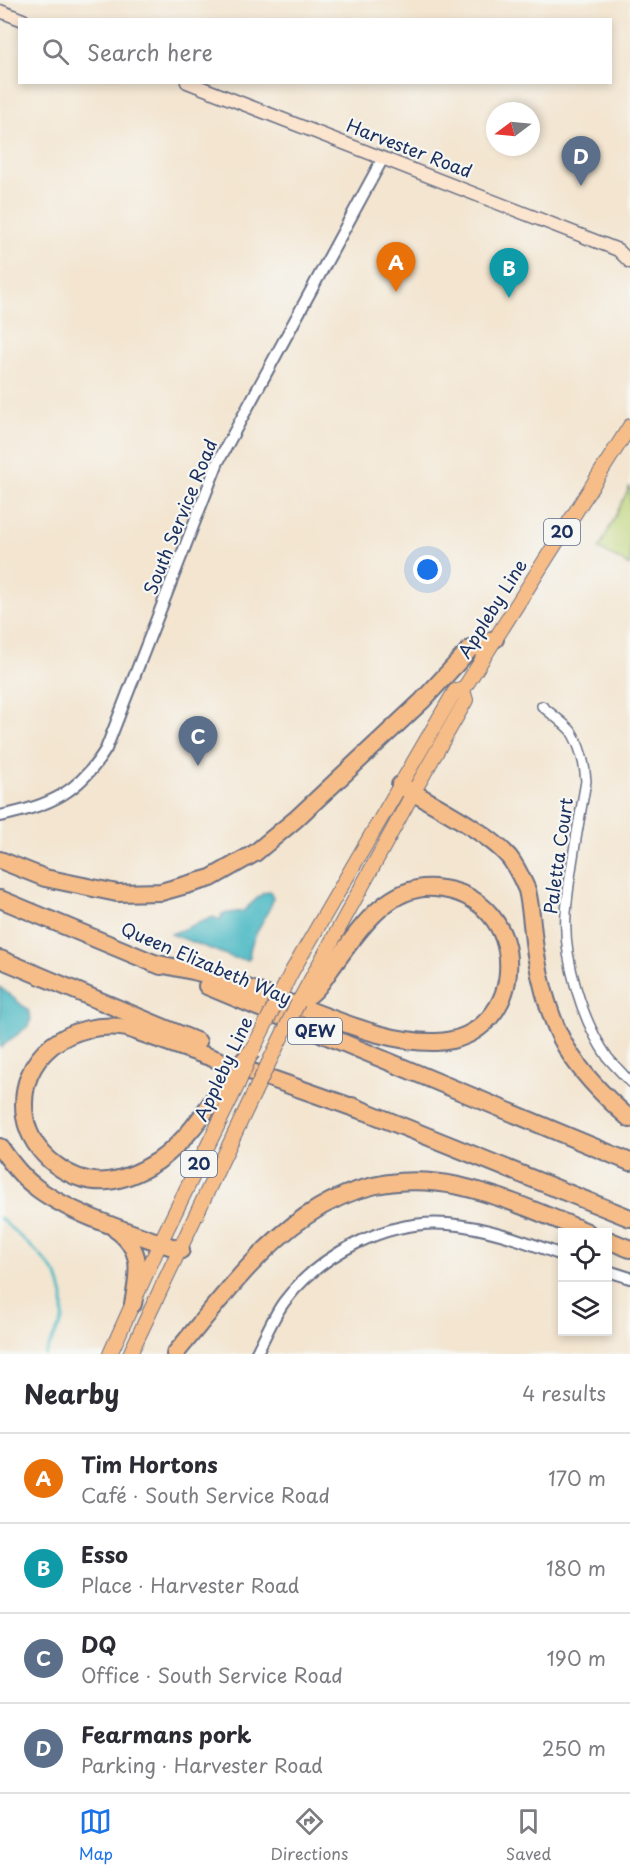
<!DOCTYPE html>
<html lang="en">
<head>
<meta charset="utf-8">
<style>
  body { margin:0; font-family:"Playpen Sans",sans-serif; background:#f7f7f7; color:#2b2b33 }
  .controls { position:absolute; right:18px; bottom:18px; display:grid; overflow:hidden; border-radius:0px; box-shadow:0 3px 9px #0003 }
  .controls button { width:54px; height:54px; display:grid; place-items:center; padding:0; border:0; border-bottom:2px solid #e1e1e2; background:#fff; color:#2b2b33; font:30px sans-serif }
  .compass { position:absolute; left:486px; top:102px; width:54px; height:54px; border-radius:50%; background:#fff; box-shadow:0 3px 9px #0003; rotate:254deg }
  .you { position:absolute; left:428px; top:570px; width:21px; height:21px; margin:-15px; border:4px solid #fff; border-radius:50%; background:#1a73e8; box-shadow:0 0 0 9px #1a73e833 }
  .badge { display:grid; place-items:center; width:39px; height:39px; border-radius:50%; background:#1a73e8; color:#fff; font-size:20px; font-weight:700 }
  .pin { position:absolute; translate:-50% -50px; filter:drop-shadow(0 2px 3px #0008) }
  .pin::after { content:''; position:absolute; top:32px; width:21px; height:18px; background:inherit; clip-path:polygon(0 0,100% 0,50% 100%) }
  .list { margin:0; padding:0; list-style:none }
  h2 { display:flex; justify-content:space-between; align-items:center; height:78px; margin:0; padding:0 24px; font-size:26px }
  h2 small { font-size:20px; font-weight:400; color:#7c7c81 }
  .list li { display:grid; grid-template-columns:39px 1fr auto; gap:18px; align-items:center; box-sizing:border-box; height:90px; padding:0 24px; border-top:2px solid #e1e1e2 }
  .list b { display:block; font-size:22px; white-space:nowrap }
  .list p { margin:0; font-size:20px; white-space:nowrap; color:#7c7c81 }
  .list em { font-size:20px; font-style:normal; color:#7c7c81 }
  .icon { flex:none; width:33px; height:33px; fill:none; stroke:currentColor; stroke-width:2; stroke-linecap:round; stroke-linejoin:round }
  .map { position:relative; flex:none; width:630px; height:1354px; overflow:hidden }
  .search { position:absolute; background:#fff; box-shadow:0 3px 9px #0003; left:18px; right:18px; top:18px; height:66px; display:flex; align-items:center; gap:15px; box-sizing:border-box; padding:0 21px; border-radius:0px; color:#7c7c81; font-size:22px }
  .sheet { height:438px; background:#fff }
  nav { display:flex; justify-content:space-around; align-items:center; box-sizing:border-box; height:84px; border-top:2px solid #e1e1e2; background:#fff; font-size:16px; color:#7c7c81 }
  nav a { display:grid; justify-items:center; gap:3px }
  nav .on { color:#1a73e8 }
  .map>svg:first-child { display:block }
  .green { fill:#bed479; stroke:#6c826c; stroke-width:1.5 }
  .water { fill:#4ab8c3; stroke:#327490; stroke-width:1.5 }
  .lines { fill:none; stroke-linecap:round; stroke-linejoin:round }
  .stream { stroke:#4ab8c3; stroke-width:3 }
  .minor-casing { stroke:#676f86; stroke-width:12 }
  .tertiary-casing { stroke:#676f86; stroke-width:14 }
  .secondary-casing { stroke:#676f86; stroke-width:15 }
  .primary-casing { stroke:#676f86; stroke-width:16 }
  .motorway-casing { stroke:#676f86; stroke-width:20 }
  .minor { stroke:#fff; stroke-width:9 }
  .tertiary { stroke:#fff; stroke-width:10 }
  .secondary { stroke:#fce5cf; stroke-width:12 }
  .primary { stroke:#f7bd88; stroke-width:14 }
  .motorway { stroke:#f7bd88; stroke-width:16 }
  .primary-bridge-casing { stroke:#676f86; stroke-width:16; stroke-linecap:butt }
  .motorway-bridge-casing { stroke:#676f86; stroke-width:20; stroke-linecap:butt }
  .primary-bridge { stroke:#f7bd88; stroke-width:14 }
  .motorway-bridge { stroke:#f7bd88; stroke-width:16 }
  .labels { text-anchor:middle; stroke-width:4.5; stroke-linejoin:round; paint-order:stroke }
  .shield { fill:#f6f6f2; stroke:#5d6b8a; stroke-width:1.5 }
  .shield-label { font-size:16px; font-weight:bold; fill:#1b2f5e }
  .street-label { font-size:18px; fill:#1b2f5e; stroke:#f6f6f2 }
</style>
</head>
<body>
<div class="map">
<svg width="630" height="1354" viewBox="0 0 630 1354">
  <rect width="100%" height="100%" fill="#f6f6f2"/>
  <filter id="ink" filterUnits="userSpaceOnUse"><feTurbulence type="fractalNoise" baseFrequency=".0167" numOctaves="2"/><feDisplacementMap in="SourceGraphic" scale="12" xChannelSelector="R" yChannelSelector="G"/><feConvolveMatrix kernelMatrix="1 2 1 2 8 2 1 2 1" color-interpolation-filters="sRGB"/></filter>
  <filter id="wash" filterUnits="userSpaceOnUse"><feTurbulence type="fractalNoise" baseFrequency=".008" numOctaves="4" result="noise"/><feDisplacementMap in="SourceGraphic" scale="24" xChannelSelector="R" yChannelSelector="G"/><feGaussianBlur stdDeviation="1.35" result="paint"/><feColorMatrix in="noise" values="0 0 0 0 0 0 0 0 0 0 0 0 0 0 0 0 0 1.4 0 .05"/><feComposite in="paint" operator="in"/></filter>
  <g filter="url(#wash)">
    <rect width="100%" height="100%" fill="#f3e5d0"/>
    <polygon class="green" points="630,486 630,566 599,549"/>
    <g class="water">
      <path d="M270 891 273 897 272 903C266 917 247 945 250 957L248 960 234 958 171 934 213 917 220 920 222 914 243 911 262 894Z"/>
      <polygon points="0,987 28,1010 31,1019 28,1026 0,1048"/>
    </g>
    <g class="lines">
      <polyline class="stream" points="0,1218 41,1256 57,1275 63,1296 63,1319 45,1354"/>
    </g>
  </g>
  <g filter="url(#ink)">
    <g class="lines">
      <defs>
        <path id="minor" d="M542 706C551 714 563 722 571 731 580 745 585 765 586 781 579 823 569 871 566 913 563 958 582 1021 608 1058 615 1066 623 1074 630 1082"/>
        <g id="tertiary">
          <path d="M0 816C49 806 79 793 106 749L218 462 383 158"/>
          <polyline points="608,1271 630,1278"/>
          <path d="M256 1354C265 1337 273 1317 284 1302 320 1254 387 1219 448 1224 487 1227 526 1242 562 1255"/>
        </g>
        <g id="secondary">
          <polyline points="0,11 23,20"/>
          <polyline points="187,82 603,244 618,250 630,262"/>
        </g>
        <g id="primary">
          <polyline points="463,690 630,426"/>
          <polyline points="291,973 455,691 463,690"/>
          <polyline points="298,1003 413,793 466,700 463,690"/>
          <polyline points="110,1354 160,1243 237,1086"/>
          <polyline points="130,1354 254,1093"/>
        </g>
        <g id="motorway">
          <path d="M400 785C432 804 486 831 509 857 517 867 522 879 527 890 532 912 532 933 536 955 550 1033 570 1067 630 1119"/>
          <polyline points="0,860 45,878 117,893 161,892 211,878 255,853 296,819 422,701 470,649 495,639"/>
          <polyline points="0,899 161,966"/>
          <polyline points="0,959 198,1042"/>
          <path d="M153 963C169 966 185 969 201 973 238 983 273 998 309 1010 349 1025 392 1043 436 1042 530 1039 535 896 435 888 387 884 357 933 332 967 326 975 321 985 313 992 309 996 303 999 298 1003"/>
          <polyline points="207,986 630,1162"/>
          <path d="M226 1081C207 1109 187 1141 158 1161 144 1170 125 1179 108 1181 71 1185 31 1154 25 1117 16 1055 71 1019 127 1028L363 1111"/>
          <polyline points="352,1106 630,1218"/>
          <path d="M0 1147C9 1160 20 1175 33 1185 68 1214 138 1235 181 1250"/>
          <path d="M115 1229C144 1249 139 1273 133 1304"/>
          <polyline points="608,1240 630,1249"/>
          <path d="M175 1354C251 1263 321 1157 459 1186 503 1196 545 1215 587 1232"/>
        </g>
      </defs>
      <use href="#minor" class="minor-casing"/>
      <use href="#tertiary" class="tertiary-casing"/>
      <use href="#secondary" class="secondary-casing"/>
      <use href="#primary" class="primary-casing"/>
      <use href="#motorway" class="motorway-casing"/>
      <use href="#minor" class="minor"/>
      <use href="#tertiary" class="tertiary"/>
      <use href="#secondary" class="secondary"/>
      <use href="#primary" class="primary"/>
      <use href="#motorway" class="motorway"/>
      <defs>
        <g id="primary-bridge">
          <polyline points="237,1086 252,1051 291,973"/>
          <polyline points="254,1093 298,1003"/>
        </g>
        <polyline id="motorway-bridge" points="226,1081 252,1051"/>
      </defs>
      <use href="#primary-bridge" class="primary-bridge-casing"/>
      <use href="#motorway-bridge" class="motorway-bridge-casing"/>
      <use href="#primary-bridge" class="primary-bridge"/>
      <use href="#motorway-bridge" class="motorway-bridge"/>
    </g>
  </g>
  <g class="labels">
    <g class="shield">
      <rect x="544" y="519" width="36" height="26" rx="4.5"/>
      <rect x="288" y="1018" width="54" height="26" rx="4.5"/>
      <rect x="181" y="1151" width="36" height="26" rx="4.5"/>
    </g>
    <g class="shield-label">
      <text x="562" y="538">20</text>
      <text x="315" y="1037">QEW</text>
      <text x="199" y="1170">20</text>
    </g>
    <g class="street-label">
      <text transform="translate(409 149) rotate(21)" y="6">Harvester Road</text>
      <text transform="translate(181 517) rotate(-68)" y="6">South Service Road</text>
      <text transform="translate(493 609) rotate(-58)" y="6">Appleby Line</text>
      <text transform="translate(559 856) rotate(-82)" y="6">Paletta Court</text>
      <text transform="translate(206 964) rotate(23)" y="6">Queen Elizabeth Way</text>
      <text transform="translate(224 1069) rotate(-65)" y="6">Appleby Line</text>
    </g>
  </g>
</svg>
<div class="controls">
<button><svg class="icon" aria-label="locate" viewBox="0 0 24 24"><circle cx="12" cy="12" r="6"/><path d="M12 2v4M12 18v4M2 12h4M18 12h4"/></svg></button>
<button><svg class="icon" aria-label="layers" viewBox="0 0 24 24"><path d="M12 4l9 5-9 5-9-5zM3 14l9 5 9-5"/></svg></button>
</div>
<svg class="compass" viewBox="-18 -18 36 36"><path d="M0-13l5 13h-10z" fill="#e53935"/><path d="M0 13l5-13h-10z" fill="#7c7c81"/></svg>
<div class="you"></div>
<div class="pin badge" style="left:396px;top:292px;background:#e8710a">A</div>
<div class="pin badge" style="left:509px;top:298px;background:#0f9aa8">B</div>
<div class="pin badge" style="left:198px;top:766px;background:#5c6f8a">C</div>
<div class="pin badge" style="left:581px;top:186px;background:#5c6f8a">D</div>
<div class="search"><svg class="icon" aria-label="search" viewBox="0 0 24 24"><circle cx="10" cy="10" r="6"/><path d="M15 15l6 6"/></svg>Search here</div>
</div>
<section class="sheet">
<h2>Nearby<small>4 results</small></h2>
<ul class="list">
<li><span class="badge" style="background:#e8710a">A</span><div><b>Tim Hortons</b><p>Café · South Service Road</p></div><em>170 m</em></li>
<li><span class="badge" style="background:#0f9aa8">B</span><div><b>Esso</b><p>Place · Harvester Road</p></div><em>180 m</em></li>
<li><span class="badge" style="background:#5c6f8a">C</span><div><b>DQ</b><p>Office · South Service Road</p></div><em>190 m</em></li>
<li><span class="badge" style="background:#5c6f8a">D</span><div><b>Fearmans pork</b><p>Parking · Harvester Road</p></div><em>250 m</em></li>
</ul>
</section>
<nav>
<a class="on"><svg class="icon" aria-label="map" viewBox="0 0 24 24"><path d="M3 6l6-2 6 2 6-2v14l-6 2-6-2-6 2zM9 4v14M15 6v14"/></svg>Map</a>
<a><svg class="icon" aria-label="directions" viewBox="0 0 24 24"><path d="M12 3l9 9-9 9-9-9zM9 14v-3h6M13 9l2 2-2 2"/></svg>Directions</a>
<a><svg class="icon" aria-label="saved" viewBox="0 0 24 24"><path d="M7 4h10v16l-5-4-5 4z"/></svg>Saved</a>
</nav>
</body>
</html>
